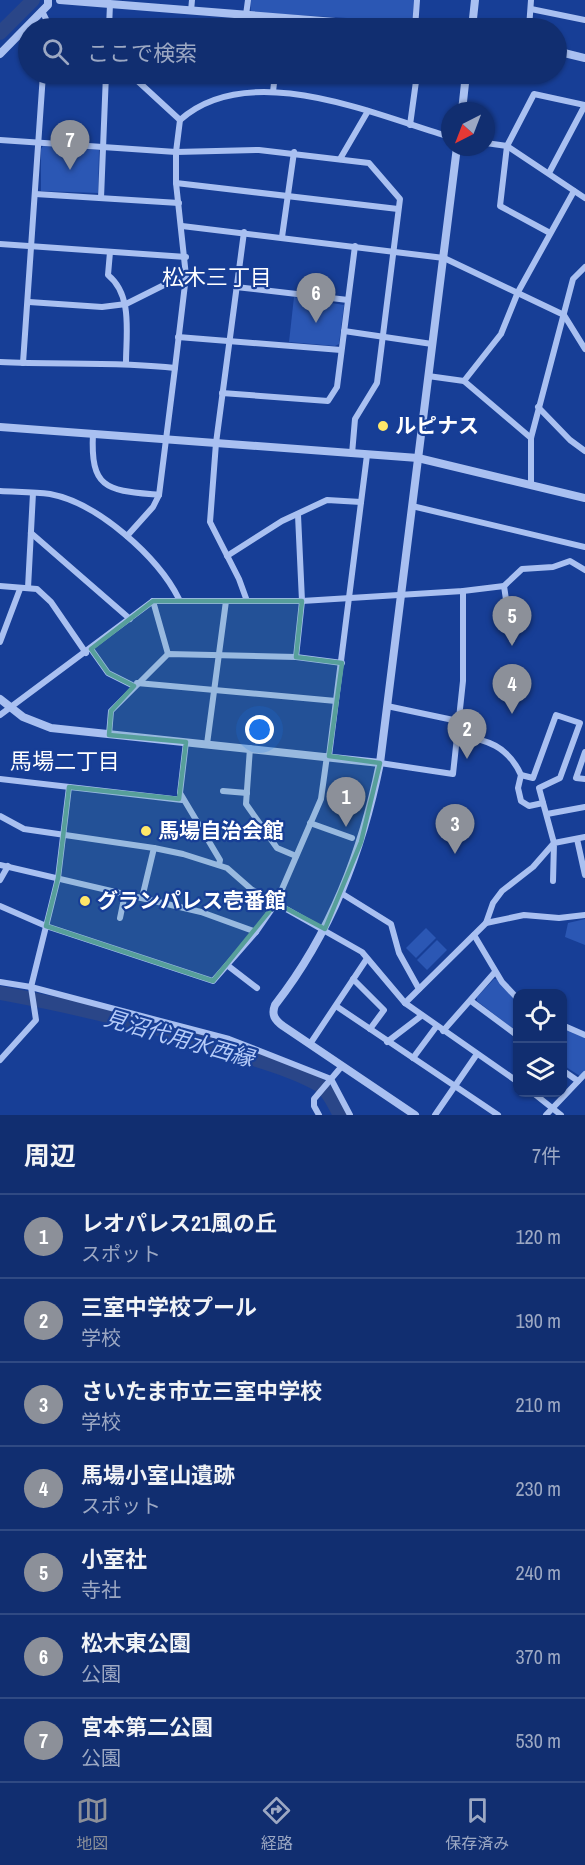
<!DOCTYPE html>
<html lang="ja">
<head>
<meta charset="utf-8">
<style>
  body { margin:0; font-family:"Archivo Narrow","Noto Sans JP",sans-serif; background:#1e3a78; color:#f1f3f6 }
  .controls { position:absolute; right:18px; bottom:18px; display:grid; overflow:hidden; border-radius:12px; box-shadow:0 2px 4px #0004 }
  .controls button { width:54px; height:54px; display:grid; place-items:center; padding:0; border:0; border-bottom:2px solid #304a83; background:#112e70; color:#f1f3f6; font:30px sans-serif }
  .compass { position:absolute; left:441px; top:102px; width:54px; height:54px; border-radius:50%; background:#112e70; box-shadow:0 2px 4px #0004; rotate:222deg }
  .you { position:absolute; left:260px; top:730px; width:21px; height:21px; margin:-15px; border:4px solid #fff; border-radius:50%; background:#1a73e8; box-shadow:0 0 0 9px #1a73e833 }
  .badge { display:grid; place-items:center; width:39px; height:39px; border-radius:50%; background:#8c9099; color:#fff; font-size:20px; font-weight:700 }
  .pin { position:absolute; translate:-50% -50px; filter:drop-shadow(0 2px 3px #0008) }
  .pin::after { content:''; position:absolute; top:32px; width:21px; height:18px; background:inherit; clip-path:polygon(0 0,100% 0,50% 100%) }
  .list { margin:0; padding:0; list-style:none }
  h2 { display:flex; justify-content:space-between; align-items:center; height:78px; margin:0; padding:0 24px; font-size:26px }
  h2 small { font-size:20px; font-weight:400; color:#9ca8c3 }
  .list li { display:grid; grid-template-columns:39px 1fr auto; gap:18px; align-items:center; box-sizing:border-box; height:84px; padding:0 24px; border-top:2px solid #304a83 }
  .list b { display:block; font-size:22px; white-space:nowrap }
  .list p { margin:0; font-size:20px; white-space:nowrap; color:#9ca8c3 }
  .list em { font-size:20px; font-style:normal; color:#9ca8c3 }
  .icon { flex:none; width:33px; height:33px; fill:none; stroke:currentColor; stroke-width:2; stroke-linecap:round; stroke-linejoin:round }
  .map { position:relative; flex:none; width:585px; height:1115px; overflow:hidden }
  .search { position:absolute; background:#112e70; box-shadow:0 2px 4px #0004; left:18px; right:18px; top:18px; height:66px; display:flex; align-items:center; gap:15px; box-sizing:border-box; padding:0 21px; border-radius:33px; color:#9ca8c3; font-size:22px }
  .sheet { height:666px; background:#112e70 }
  nav { display:flex; justify-content:space-around; align-items:center; box-sizing:border-box; height:84px; border-top:2px solid #304a83; background:#112e70; font-size:16px; color:#9ca8c3 }
  nav a { display:grid; justify-items:center; gap:3px }
  nav .on { color:#8c9099 }
  .map>svg:first-child { display:block }
  .green { fill:#2b57b4 }
  .lines { fill:none; stroke-linecap:round; stroke-linejoin:round }
  .river { stroke:#2a4688; stroke-width:14 }
  .minor { stroke:#a9c0f1; stroke-width:6 }
  .tertiary { stroke:#a9c0f1; stroke-width:8 }
  .marked { fill:#579f9a; fill-opacity:0.2; stroke:#579f9a; stroke-width:4.5; stroke-linejoin:round }
  .poi-dot { fill:#ffe769; stroke:#173e96; stroke-width:2 }
  .labels { text-anchor:middle; stroke-width:4.5; stroke-linejoin:round; paint-order:stroke }
  .poi-label { font-size:21px; font-weight:bold; fill:#fff; stroke:#173e96; text-anchor:start }
  .neighbourhood-label { font-size:22px; fill:#fff; stroke:#173e96 }
  .water-label { font-size:22px; font-style:italic; fill:#b5cbf8; stroke:#173e96 }
</style>
</head>
<body>
<div class="map">
<svg width="585" height="1115" viewBox="0 0 585 1115">
  <rect width="100%" height="100%" fill="#173e96"/>
  <g class="green">
    <polygon points="250,0 414,0 413,20 411,22 251,12"/>
    <polygon points="43,146 99,150 98,193 41,191 41,149"/>
    <polygon points="294,297 344,305 339,344 335,346 289,342"/>
    <polygon points="585,919 585,945 565,937 568,923"/>
    <polygon points="426,928 436,938 416,958 406,948"/>
    <polygon points="437,940 447,950 427,970 417,960"/>
    <polygon points="494,979 497,979 517,1002 517,1032 477,1001 477,997"/>
    <polygon points="562,1027 585,1038 585,1071 580,1076 563,1065"/>
  </g>
  <g class="lines">
    <g class="river">
      <polyline points="0,33 33,0"/>
      <path d="M0 993C81 1008 161 1027 238 1054 265 1063 295 1071 319 1085 330 1092 334 1105 340 1115"/>
    </g>
    <g class="minor">
      <polyline points="531,9 585,20"/>
      <polyline points="42,11 46,19 46,28"/>
      <polyline points="191,11 192,0"/>
      <polyline points="246,15 248,0"/>
      <polyline points="109,28 110,4"/>
      <polyline points="279,28 280,18"/>
      <polyline points="415,28 417,0"/>
      <polyline points="529,28 531,0"/>
      <polyline points="130,74 180,120"/>
      <polyline points="273,92 275,74"/>
      <polyline points="410,125 417,74"/>
      <polyline points="0,140 176,152 259,150 369,163 400,199 377,383 355,419 352,454"/>
      <polyline points="486,143 507,146 585,198"/>
      <polyline points="340,159 368,111"/>
      <polyline points="549,173 585,105 534,94 507,146 500,206 550,233"/>
      <polyline points="176,183 398,209"/>
      <polyline points="35,194 179,203"/>
      <polyline points="101,198 106,74"/>
      <polyline points="182,226 444,258 564,315 585,349"/>
      <polyline points="244,232 216,443 210,522 239,579 247,601"/>
      <polyline points="282,237 294,152"/>
      <polyline points="0,244 186,257"/>
      <path d="M110 252 108 275C133 295 126 334 126 363"/>
      <polyline points="236,287 348,300"/>
      <polyline points="29,302 102,307 126,304 180,277 186,276"/>
      <polyline points="344,331 432,344"/>
      <polyline points="178,337 341,350"/>
      <path d="M0 362C58 365 116 361 175 368L186 276 176 183V152L180 120C249 58 375 115 450 137"/>
      <polyline points="23,363 43,74"/>
      <polyline points="428,376 464,381 531,438"/>
      <polyline points="464,381 501,334 518,292 574,191"/>
      <polyline points="222,393 328,401 337,387 355,246"/>
      <polyline points="538,407 570,440 585,451"/>
      <path d="M93 433C90 491 108 490 159 495"/>
      <polyline points="531,485 531,438 573,279 585,267"/>
      <path d="M0 491C17 492 34 492 50 494 98 503 158 557 179 599"/>
      <polyline points="412,506 585,547"/>
      <polyline points="31,533 130,619"/>
      <polyline points="127,536 153,507 159,495 175,368"/>
      <polyline points="227,556 282,521 327,500 361,502"/>
      <polyline points="0,586 37,589 51,602 86,653"/>
      <polyline points="504,586 512,640"/>
      <polyline points="28,588 33,493"/>
      <polyline points="153,601 168,654"/>
      <polyline points="0,642 20,589"/>
      <polyline points="91,649 108,673 134,686"/>
      <polyline points="296,657 302,601 298,515"/>
      <polyline points="137,683 336,701"/>
      <polyline points="387,706 458,721"/>
      <polyline points="0,715 153,601 302,601 463,591 504,586 522,569 553,567 570,561 585,570"/>
      <polyline points="109,735 111,711 168,654 296,657 342,663"/>
      <path d="M457 736C487 739 508 746 521 775L518 788 521 801 529 806 543 803"/>
      <polyline points="186,742 180,793 220,860 219,865"/>
      <polyline points="207,744 226,601"/>
      <polyline points="250,748 246,804 277,848 296,856"/>
      <polyline points="585,752 576,778 585,779"/>
      <polyline points="329,756 367,455"/>
      <polyline points="380,763 453,774 463,681 463,591"/>
      <polyline points="0,779 182,800"/>
      <polyline points="223,791 247,793"/>
      <polyline points="547,814 585,807"/>
      <polyline points="0,816 24,829 154,848 183,854 227,868 251,889 362,952 405,1003 486,923 493,903 502,891 533,867 554,843 539,788 560,778 580,723 556,715 533,778 521,775"/>
      <polyline points="310,823 352,838"/>
      <polyline points="577,839 585,875"/>
      <polyline points="0,865 201,912 256,932"/>
      <polyline points="0,880 8,866"/>
      <polyline points="553,881 554,843 585,837"/>
      <polyline points="341,893 391,924 399,953 419,989"/>
      <polyline points="142,898 154,848"/>
      <polyline points="0,906 46,926 213,981 256,932 276,903 321,799 327,756"/>
      <polyline points="120,918 125,894"/>
      <polyline points="486,923 524,915 559,918 585,915"/>
      <polyline points="474,935 502,982 518,999"/>
      <polyline points="227,965 257,988"/>
      <polyline points="353,979 384,1010 370,1029"/>
      <polyline points="0,982 31,987 229,1039 331,1079 350,1115"/>
      <polyline points="471,1001 518,1036"/>
      <polyline points="405,1003 518,1082"/>
      <polyline points="336,1006 498,1115"/>
      <polyline points="562,1025 585,1035"/>
      <polyline points="443,1031 495,972"/>
      <polyline points="387,1042 421,1016"/>
      <polyline points="310,1044 366,960"/>
      <polyline points="413,1058 436,1027"/>
      <polyline points="0,1060 36,1020 31,987 58,878 69,787"/>
      <polyline points="562,1070 578,1081"/>
      <polyline points="532,1092 561,1115"/>
      <polyline points="319,1115 314,1106 314,1099 342,1066"/>
      <polyline points="435,1115 477,1054"/>
      <polyline points="546,1115 585,1074"/>
    </g>
    <g class="tertiary">
      <polyline points="60,0 411,28"/>
      <polyline points="472,28 475,0"/>
      <polyline points="556,51 585,58"/>
      <polyline points="0,54 48,5 48,0"/>
      <polyline points="462,111 466,74"/>
      <polyline points="0,427 418,458 585,498"/>
      <polyline points="0,699 23,717 51,728 380,763"/>
      <path d="M415 1115 283 1026C275 1020 271 1015 275 1005 331 933 362 852 380 763L457 147"/>
    </g>
  </g>
  <path class="marked" d="M153 601H302L296 657 342 663 329 756 380 763 361 842 325 929 276 903 213 981 46 926 58 878 69 787 179 799 186 742 109 735 111 711 134 686 108 673 91 649Z"/>
  <g class="poi-dot">
    <circle cx="383" cy="426" r="6"/>
    <circle cx="146" cy="831" r="6"/>
    <circle cx="85" cy="901" r="6"/>
  </g>
  <g class="labels">
    <g class="poi-label">
      <text x="395" y="433">ルピナス</text>
      <text x="158" y="838">馬場自治会館</text>
      <text x="97" y="908">グランパレス壱番館</text>
    </g>
    <g class="neighbourhood-label">
      <text x="217" y="285">松木三丁目</text>
      <text x="65" y="769">馬場二丁目</text>
    </g>
    <g class="water-label">
      <text transform="translate(179 1038) rotate(16)" y="8">見沼代用水西縁</text>
    </g>
  </g>
</svg>
<div class="controls">
<button><svg class="icon" aria-label="locate" viewBox="0 0 24 24"><circle cx="12" cy="12" r="6"/><path d="M12 2v4M12 18v4M2 12h4M18 12h4"/></svg></button>
<button><svg class="icon" aria-label="layers" viewBox="0 0 24 24"><path d="M12 4l9 5-9 5-9-5zM3 14l9 5 9-5"/></svg></button>
</div>
<svg class="compass" viewBox="-18 -18 36 36"><path d="M0-13l5 13h-10z" fill="#e53935"/><path d="M0 13l5-13h-10z" fill="#9ca8c3"/></svg>
<div class="you"></div>
<div class="pin badge" style="left:346px;top:827px">1</div>
<div class="pin badge" style="left:467px;top:759px">2</div>
<div class="pin badge" style="left:455px;top:854px">3</div>
<div class="pin badge" style="left:512px;top:714px">4</div>
<div class="pin badge" style="left:512px;top:646px">5</div>
<div class="pin badge" style="left:316px;top:323px">6</div>
<div class="pin badge" style="left:70px;top:170px">7</div>
<div class="search"><svg class="icon" aria-label="search" viewBox="0 0 24 24"><circle cx="10" cy="10" r="6"/><path d="M15 15l6 6"/></svg>ここで検索</div>
</div>
<section class="sheet">
<h2>周辺<small>7件</small></h2>
<ul class="list">
<li><span class="badge">1</span><div><b>レオパレス21風の丘</b><p>スポット</p></div><em>120 m</em></li>
<li><span class="badge">2</span><div><b>三室中学校プール</b><p>学校</p></div><em>190 m</em></li>
<li><span class="badge">3</span><div><b>さいたま市立三室中学校</b><p>学校</p></div><em>210 m</em></li>
<li><span class="badge">4</span><div><b>馬場小室山遺跡</b><p>スポット</p></div><em>230 m</em></li>
<li><span class="badge">5</span><div><b>小室社</b><p>寺社</p></div><em>240 m</em></li>
<li><span class="badge">6</span><div><b>松木東公園</b><p>公園</p></div><em>370 m</em></li>
<li><span class="badge">7</span><div><b>宮本第二公園</b><p>公園</p></div><em>530 m</em></li>
</ul>
</section>
<nav>
<a class="on"><svg class="icon" aria-label="map" viewBox="0 0 24 24"><path d="M3 6l6-2 6 2 6-2v14l-6 2-6-2-6 2zM9 4v14M15 6v14"/></svg>地図</a>
<a><svg class="icon" aria-label="directions" viewBox="0 0 24 24"><path d="M12 3l9 9-9 9-9-9zM9 14v-3h6M13 9l2 2-2 2"/></svg>経路</a>
<a><svg class="icon" aria-label="saved" viewBox="0 0 24 24"><path d="M7 4h10v16l-5-4-5 4z"/></svg>保存済み</a>
</nav>
</body>
</html>
